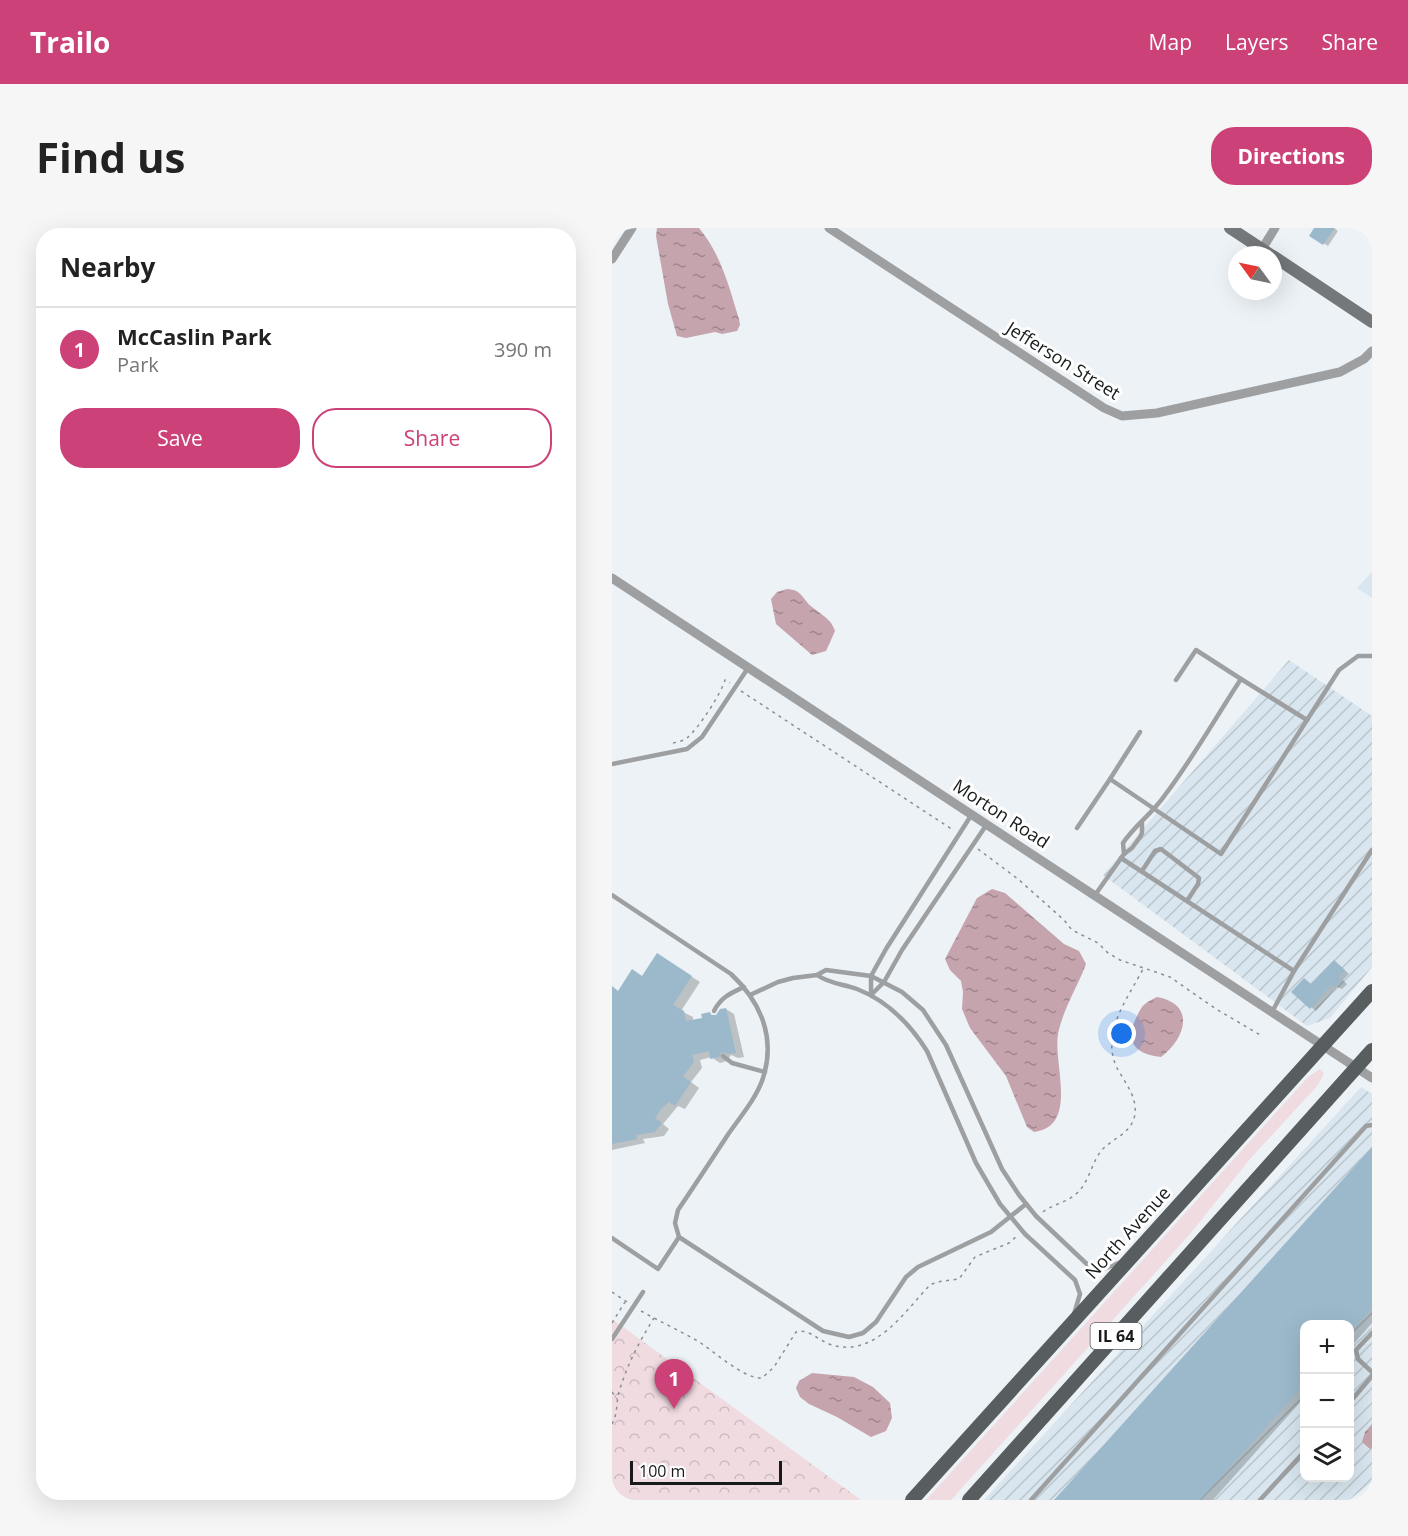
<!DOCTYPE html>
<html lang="en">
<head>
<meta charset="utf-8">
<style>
  body { margin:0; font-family:"Open Sans",sans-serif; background:#f6f6f6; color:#222 }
  .controls { position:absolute; right:18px; bottom:18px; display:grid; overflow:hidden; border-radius:12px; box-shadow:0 6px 24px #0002 }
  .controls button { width:54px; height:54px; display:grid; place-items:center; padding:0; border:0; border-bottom:2px solid #e0e0e0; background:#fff; color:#222; font:30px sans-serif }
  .compass { position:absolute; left:616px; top:18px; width:54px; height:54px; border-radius:50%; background:#fff; box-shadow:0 6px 24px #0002; rotate:303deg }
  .scale { position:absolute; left:18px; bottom:15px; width:152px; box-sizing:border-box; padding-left:6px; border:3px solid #171a1b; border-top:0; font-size:16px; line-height:21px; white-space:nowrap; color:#171a1b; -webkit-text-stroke:4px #fefefe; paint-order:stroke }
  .you { position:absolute; left:510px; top:806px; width:21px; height:21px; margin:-15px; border:4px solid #fff; border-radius:50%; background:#1a73e8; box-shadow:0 0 0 9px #1a73e833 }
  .badge { display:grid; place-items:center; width:39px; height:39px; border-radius:50%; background:#cb4178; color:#fff; font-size:20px; font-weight:700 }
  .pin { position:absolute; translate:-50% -50px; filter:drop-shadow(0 2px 3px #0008) }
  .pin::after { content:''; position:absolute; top:32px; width:21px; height:18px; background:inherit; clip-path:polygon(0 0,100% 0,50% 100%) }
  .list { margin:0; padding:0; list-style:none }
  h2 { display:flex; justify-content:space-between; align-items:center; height:78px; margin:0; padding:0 24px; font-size:26px }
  h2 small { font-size:20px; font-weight:400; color:#767676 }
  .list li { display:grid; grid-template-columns:39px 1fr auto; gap:18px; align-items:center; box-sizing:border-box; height:84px; padding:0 24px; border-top:2px solid #e0e0e0 }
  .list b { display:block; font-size:22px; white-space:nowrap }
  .list p { margin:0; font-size:20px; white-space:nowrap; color:#767676 }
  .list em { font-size:20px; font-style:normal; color:#767676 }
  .actions { display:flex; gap:12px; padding:18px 24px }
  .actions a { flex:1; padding:14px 0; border:2px solid #cb4178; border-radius:24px; text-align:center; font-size:21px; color:#cb4178 }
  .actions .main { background:#cb4178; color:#fff }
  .icon { flex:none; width:33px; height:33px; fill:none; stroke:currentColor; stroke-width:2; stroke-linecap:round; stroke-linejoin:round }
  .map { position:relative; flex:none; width:760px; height:1272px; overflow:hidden; border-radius:24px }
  header { display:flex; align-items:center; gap:36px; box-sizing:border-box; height:84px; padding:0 30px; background:#cb4178; color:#fff }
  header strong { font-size:28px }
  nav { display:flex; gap:33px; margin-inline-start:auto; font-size:21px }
  .intro { display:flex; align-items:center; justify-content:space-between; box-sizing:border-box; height:144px; padding:0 36px }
  h1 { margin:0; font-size:42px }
  .button { padding:15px 27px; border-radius:24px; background:#cb4178; color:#fff; font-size:21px; font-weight:700 }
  main { display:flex; gap:36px; padding:0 36px }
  aside { flex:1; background:#fff; border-radius:24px; box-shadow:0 6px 24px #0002 }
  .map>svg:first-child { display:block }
  .built { fill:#d9e6ef }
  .industrial { fill:url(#industrial-furrows); fill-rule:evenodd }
  .grass { fill:#f0dbe1 }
  .park { fill:url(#park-crowns) }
  .water { fill:url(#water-ripples) }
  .shadow { fill:#0003 }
  .building { fill:#9cb9cb }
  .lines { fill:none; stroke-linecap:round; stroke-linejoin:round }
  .path { stroke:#8a8e91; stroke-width:1.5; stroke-dasharray:3 4.5; stroke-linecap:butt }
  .service { stroke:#9d9fa1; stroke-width:4.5 }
  .minor { stroke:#9d9fa1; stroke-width:9 }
  .tertiary { stroke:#9d9fa1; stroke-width:10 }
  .secondary { stroke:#74787b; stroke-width:12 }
  .primary { stroke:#585d60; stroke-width:14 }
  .labels { text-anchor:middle; stroke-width:6; stroke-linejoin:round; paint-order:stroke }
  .shield { fill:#fefefe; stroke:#5c5e5f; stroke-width:1.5 }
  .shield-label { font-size:16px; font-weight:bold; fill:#171a1b }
  .street-label { font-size:18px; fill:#171a1b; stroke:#fefefe }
</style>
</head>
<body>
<header>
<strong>Trailo</strong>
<nav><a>Map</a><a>Layers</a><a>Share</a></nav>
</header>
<div class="intro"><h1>Find us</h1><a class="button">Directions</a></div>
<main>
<aside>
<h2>Nearby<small></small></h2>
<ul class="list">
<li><span class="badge">1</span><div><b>McCaslin Park</b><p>Park</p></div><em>390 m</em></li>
</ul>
<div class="actions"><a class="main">Save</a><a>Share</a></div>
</aside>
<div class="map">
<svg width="760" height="1272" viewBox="0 0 760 1272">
  <defs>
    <pattern id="industrial-furrows" width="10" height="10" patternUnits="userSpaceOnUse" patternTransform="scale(1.5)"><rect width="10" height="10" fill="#d9e6ef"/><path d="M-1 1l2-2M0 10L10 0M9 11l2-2" fill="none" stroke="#bac5cc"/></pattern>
    <pattern id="park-crowns" width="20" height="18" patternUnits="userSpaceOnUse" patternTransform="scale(1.5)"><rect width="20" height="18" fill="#f0dbe1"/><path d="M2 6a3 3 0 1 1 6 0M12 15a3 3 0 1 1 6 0" fill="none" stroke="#cdbbc0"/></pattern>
    <pattern id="water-ripples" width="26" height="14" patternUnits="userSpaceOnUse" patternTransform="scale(1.5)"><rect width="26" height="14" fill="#c5a4ad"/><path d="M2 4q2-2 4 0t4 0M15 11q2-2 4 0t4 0" fill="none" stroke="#9f858c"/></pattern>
  </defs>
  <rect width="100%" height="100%" fill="#ecf2f6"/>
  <polygon class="built" points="760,344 760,370 745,360"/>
  <g class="industrial">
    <polygon points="677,432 760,488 760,739 718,790 695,798 491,647"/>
    <path d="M749 859 760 866V1254L737 1272H372ZM692 1096H738V1250H692Z"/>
  </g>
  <polygon class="grass" points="708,841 712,845 706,857 638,931 578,1006 339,1272 314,1272 696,849"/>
  <polygon class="park" points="0,1091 249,1272 0,1272"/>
  <g class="water">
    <path d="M45 0H87C109 26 117 59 127 91L128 97 125 103 110 106 103 104 74 110 65 108 56 76 44 8Z"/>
    <path d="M175 361C191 362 190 371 200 379 210 387 219 391 223 403L214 423 200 427 164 396 159 371 165 364Z"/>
    <path d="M380 661 393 665 452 716 467 723 474 736C465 760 451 781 446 806 441 836 467 898 422 904L415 899 394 848 358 800 350 781 351 764 349 753 338 742 333 731 365 670Z"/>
    <path d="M545 769C584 776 574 810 549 829 522 826 512 813 525 788 527 784 529 779 533 776 536 773 541 771 545 769Z"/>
    <polygon points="200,1145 242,1149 261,1159 278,1175 280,1190 274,1203 259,1209 225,1189 197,1176 188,1169 184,1160 187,1153"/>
    <polygon points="760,1196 760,1220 758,1221 750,1214 753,1204"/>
  </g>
  <g class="shadow">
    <polygon points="706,0 722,0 726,3 716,18 699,7"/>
    <polygon points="54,732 88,754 69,783 81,789 81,793 92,791 97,785 103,789 114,781 122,786 132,829 126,830 119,827 115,833 108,835 99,829 88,832 90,840 79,854 87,860 73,881 66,878 51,896 57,901 52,908 31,911 33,915 0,922 0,766 31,749"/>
    <polygon points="727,737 737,746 731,752 735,756 730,761 725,759 704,783 699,779 700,757"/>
    <polygon points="760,922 760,1095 738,1120 738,1096 692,1096 692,1170 601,1272 444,1272"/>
  </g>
  <g class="building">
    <polygon points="702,0 723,0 711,17 697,8"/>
    <polygon points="45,725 80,748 61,777 72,783 74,793 90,790 89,786 98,784 99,787 104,787 108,781 114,780 124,825 116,826 110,824 107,829 98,831 97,823 80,827 82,834 71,848 79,854 63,878 57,874 49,881 43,890 50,895 43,904 24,907 25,911 0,916 0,758 6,763 20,741 30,748"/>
    <polygon points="722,732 733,742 727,749 730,752 724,759 719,757 698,781 679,764 692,750 699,756"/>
    <polygon points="760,919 760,1080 738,1106 738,1096 693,1096 693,1156 588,1272 442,1272"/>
  </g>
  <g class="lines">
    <g class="path">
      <polyline points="129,463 341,602"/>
      <path d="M61 515C66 514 71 513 75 510 86 501 109 466 113 452L118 455"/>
      <polyline points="366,621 406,651 452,692 460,702 486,715 496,725 508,732 558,749 604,781 650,808"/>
      <path d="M431 984C441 976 454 975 464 966 477 955 479 936 489 923 500 910 520 906 523 886 525 868 513 855 505 840 488 805 516 770 531 741"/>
      <polyline points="0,1064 15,1074"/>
      <path d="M29 1083C47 1093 66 1102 84 1112 101 1122 131 1151 150 1150L162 1139 184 1104C196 1100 206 1112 217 1116 262 1132 292 1084 318 1057L325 1054 347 1051 363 1029 397 1015 406 1007"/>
      <polyline points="0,1095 13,1074"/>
      <polyline points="0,1164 5,1171"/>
      <path d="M0 1196C6 1186 4 1174 7 1164 15 1137 27 1114 42 1090"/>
    </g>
    <g class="service">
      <polyline points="695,492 727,442 746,428 760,428"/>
      <polyline points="0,536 75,521 90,509 136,440"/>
      <polyline points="498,551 528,504"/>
      <polyline points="465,600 498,551 609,626 695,492 629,451"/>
      <path d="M512 626 511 615C523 597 540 586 553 567 581 530 604 489 629 451L584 422 564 452"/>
      <polyline points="509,630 682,743"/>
      <polyline points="530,643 543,623 549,621 587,650 586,656 575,673"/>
      <path d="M0 667 119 746C149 774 164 810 151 850 145 869 129 888 117 905 100 931 83 957 66 982L63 995 67 1009 211 1103 237 1109 251 1105 264 1094 294 1049 306 1039 379 1004 414 976"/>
      <polyline points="483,667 512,626 520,620 528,609 530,605 530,595"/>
      <path d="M205 747C218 756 231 756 245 761 276 773 298 796 315 823L364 935 388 976 413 1006 463 1052 468 1066 462 1086"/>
      <polyline points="138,767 166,754 181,750 205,747 214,742 259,748 290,764 311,782 334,817 390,941 407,967 424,988 478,1039 492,1041 509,1034"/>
      <polyline points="259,767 259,748 274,721 360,586"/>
      <polyline points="259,767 272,754 290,722 375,596"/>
      <path d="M102 783C109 769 119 765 132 759"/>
      <polyline points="660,784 682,743 760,622"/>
      <polyline points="111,828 120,835 153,844"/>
      <polyline points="0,1010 46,1041 67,1009"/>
      <polyline points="760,1105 744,1122 746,1131 760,1144"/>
      <polyline points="0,1111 31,1064"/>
      <polyline points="738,1174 760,1148"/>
      <polyline points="419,1272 754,898 760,897"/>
      <polyline points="648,1272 692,1224"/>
    </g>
    <g class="minor">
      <polyline points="217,0 492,180 510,188 545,185 728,144 752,131 760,123"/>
      <polyline points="650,21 663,0"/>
      <polyline points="0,31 20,0"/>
      <polyline points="0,350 760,850"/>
    </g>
    <polyline class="tertiary" points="754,1272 760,1267"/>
    <g class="secondary">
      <polyline points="618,0 659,27"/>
      <polyline points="661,28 760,94"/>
    </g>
    <g class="primary">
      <polyline points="300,1272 760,763"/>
      <polyline points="357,1272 760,822"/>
    </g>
  </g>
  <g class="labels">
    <rect class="shield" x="478.5" y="1095" width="51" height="26" rx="4.5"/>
    <g class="shield-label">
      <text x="504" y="1114">IL 64</text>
    </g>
    <g class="street-label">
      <text transform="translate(451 133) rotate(32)" y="6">Jefferson Street</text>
      <text transform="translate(389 586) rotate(33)" y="6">Morton Road</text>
      <text transform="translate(516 1005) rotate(-48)" y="6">North Avenue</text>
    </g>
  </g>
</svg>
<div class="controls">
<button>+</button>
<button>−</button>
<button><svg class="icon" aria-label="layers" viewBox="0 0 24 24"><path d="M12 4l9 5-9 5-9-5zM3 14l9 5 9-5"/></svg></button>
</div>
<svg class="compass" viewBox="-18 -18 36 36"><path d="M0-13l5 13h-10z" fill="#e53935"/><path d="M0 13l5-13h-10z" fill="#767676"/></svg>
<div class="scale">100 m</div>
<div class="you"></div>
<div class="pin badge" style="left:62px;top:1181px">1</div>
</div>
</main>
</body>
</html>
